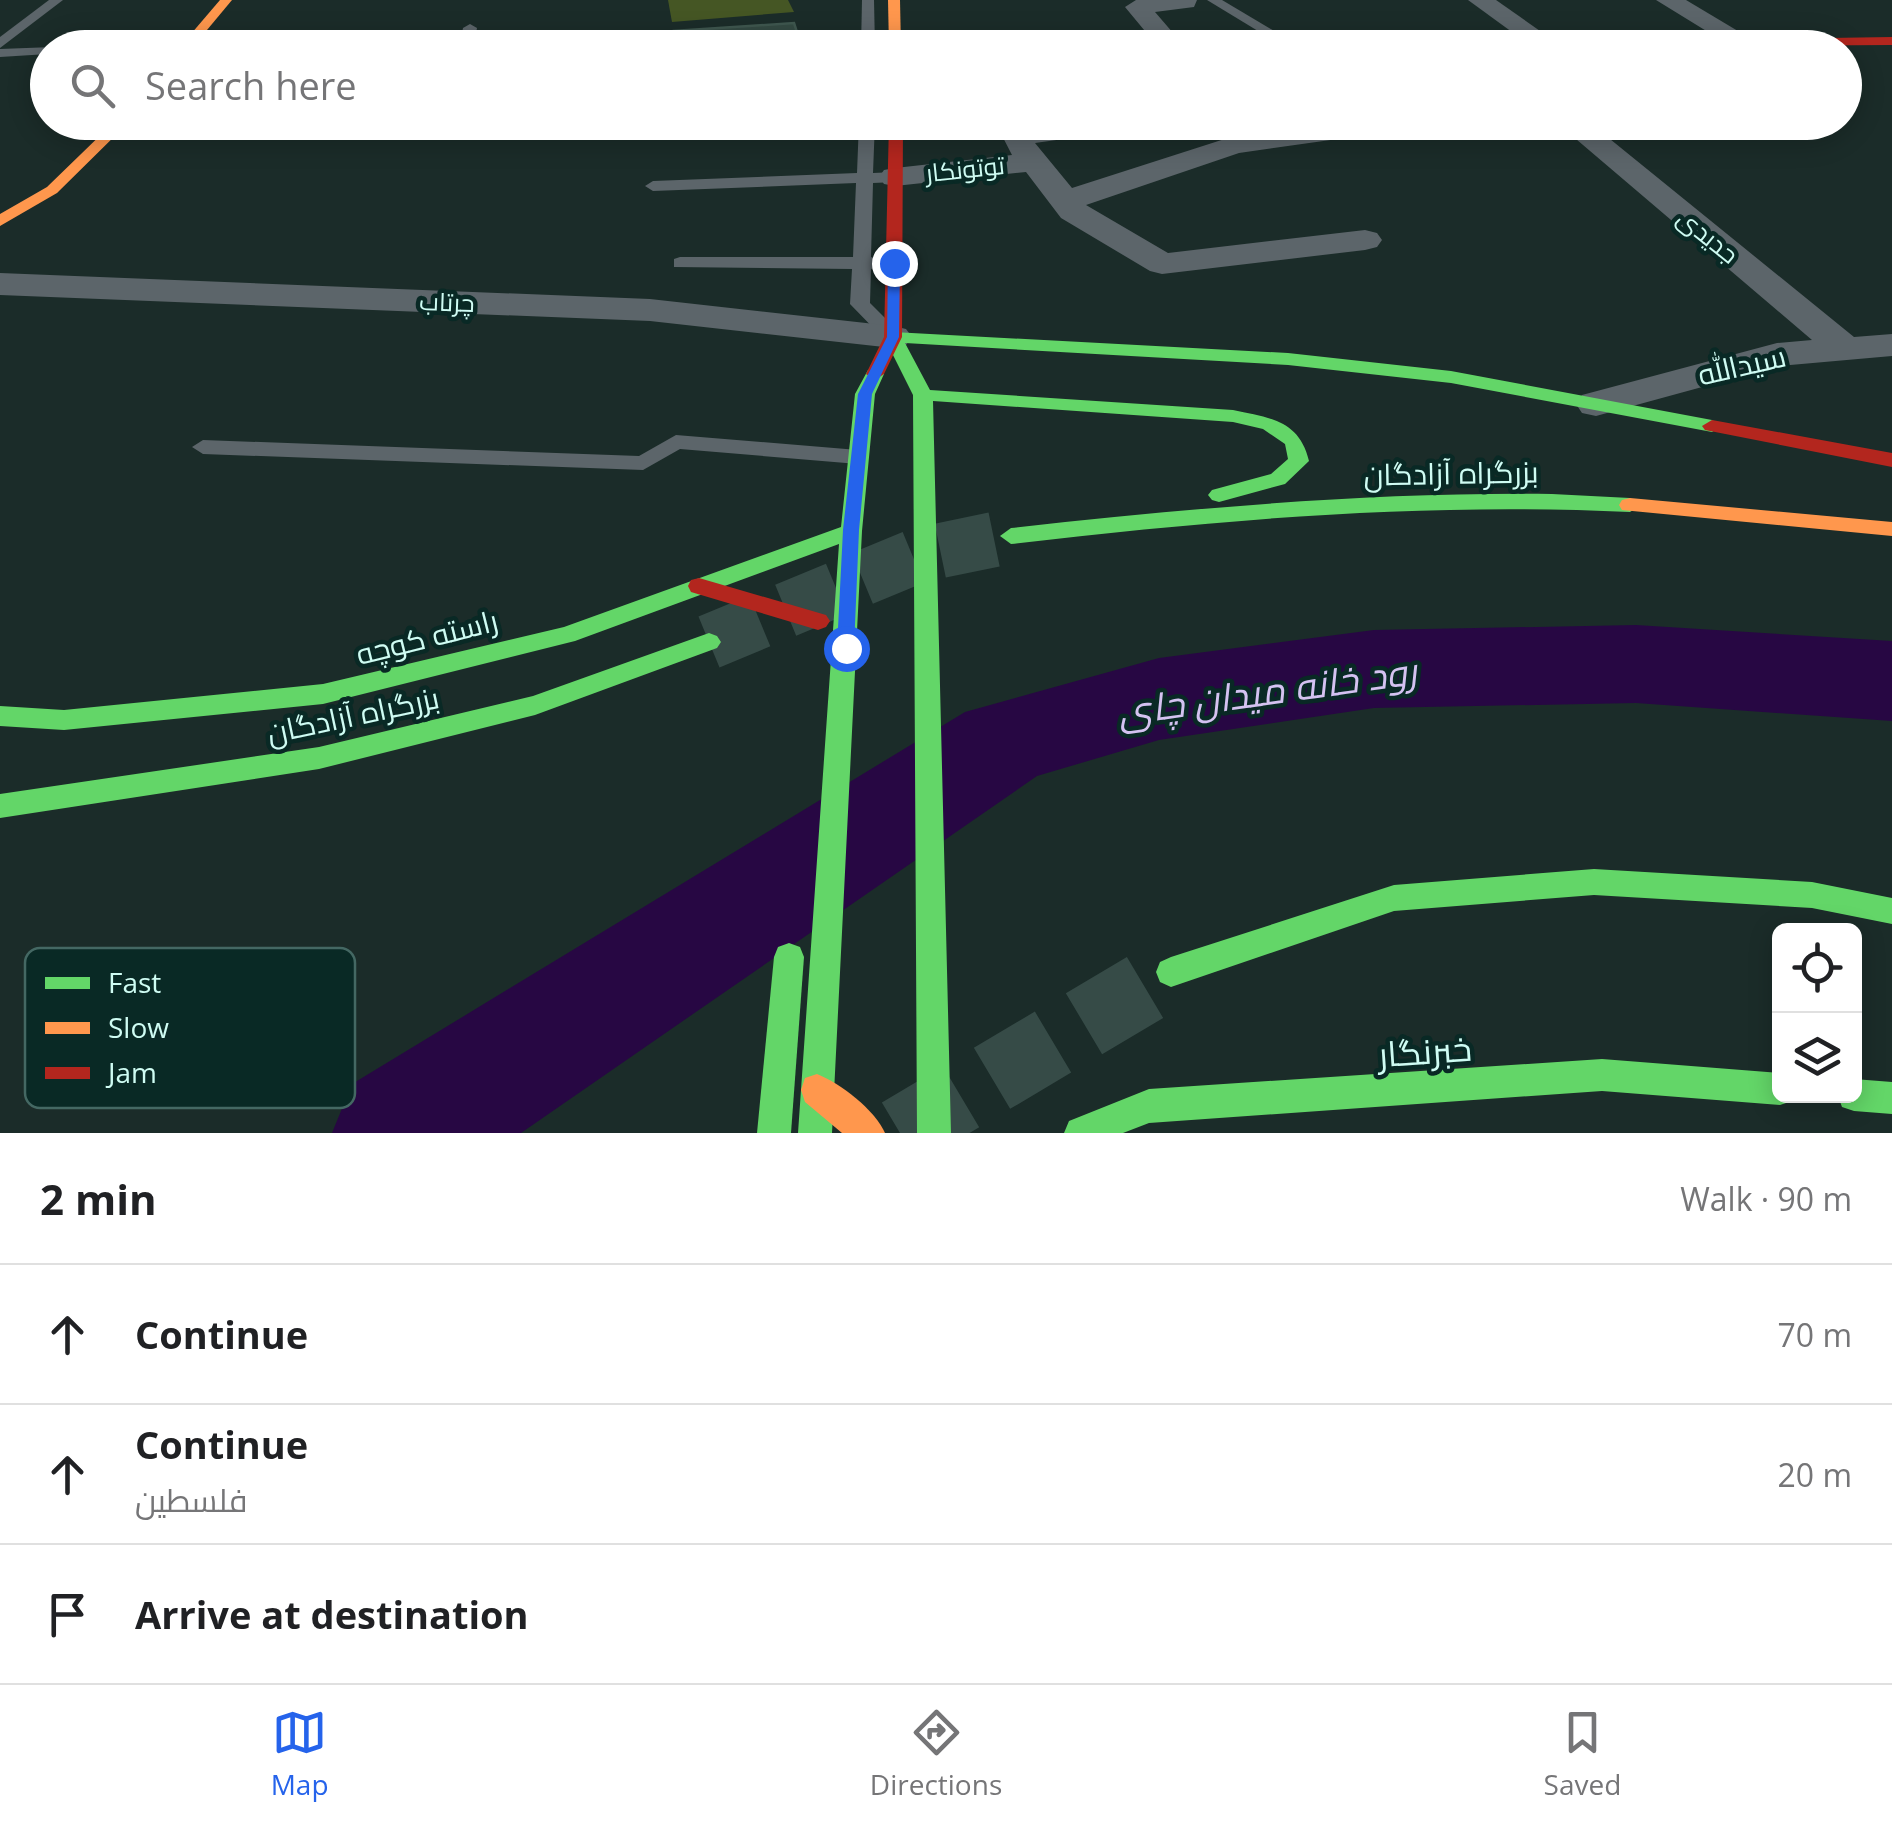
<!DOCTYPE html>
<html lang="en">
<head>
<meta charset="utf-8">
<style>
  body { margin:0; font-family:"Open Sans",Cairo,sans-serif; background:#f6f6f6; color:#202124 }
  .controls { position:absolute; right:30px; bottom:30px; display:grid; overflow:hidden; border-radius:15px; box-shadow:0 5px 25px #0003 }
  .controls button { width:90px; height:90px; display:grid; place-items:center; padding:0; border:0; border-bottom:2px solid #e0e0e0; background:#fff; color:#202124; font:50px sans-serif }
  .stop { position:absolute; width:30px; height:30px; margin:-22px; border:8px solid #2563eb; border-radius:50%; background:#fff }
  .stop.end { background:#2563eb; border-color:#fff; box-shadow:0 2px 10px #0008 }
  .list { margin:0; padding:0; list-style:none }
  h2 { display:flex; justify-content:space-between; align-items:center; height:130px; margin:0; padding:0 40px; font-size:42px }
  h2 small { font-size:32px; font-weight:400; color:#757577 }
  .list li { display:grid; grid-template-columns:65px 1fr auto; gap:30px; align-items:center; box-sizing:border-box; height:140px; padding:0 40px; border-top:2px solid #e0e0e0 }
  .list b { display:block; font-size:38px; white-space:nowrap }
  .list p { margin:0; font-size:32px; white-space:nowrap; color:#757577 }
  .list em { font-size:32px; font-style:normal; color:#757577 }
  .icon { flex:none; width:55px; height:55px; fill:none; stroke:currentColor; stroke-width:2; stroke-linecap:round; stroke-linejoin:round }
  .map { position:relative; flex:none; width:1892px; height:1133px; overflow:hidden }
  .search { position:absolute; background:#fff; box-shadow:0 5px 25px #0003; left:30px; right:30px; top:30px; height:110px; display:flex; align-items:center; gap:25px; box-sizing:border-box; padding:0 35px; border-radius:55px; color:#757577; font-size:38px }
  .sheet { height:550px; background:#fff }
  nav { display:flex; justify-content:space-around; align-items:center; box-sizing:border-box; height:140px; border-top:2px solid #e0e0e0; background:#fff; font-size:28px; color:#757577 }
  nav a { display:grid; justify-items:center; gap:5px }
  nav .on { color:#2563eb }
  .map>svg:first-child { display:block }
  .green { fill:#455624 }
  .lines { fill:none; stroke-linecap:round; stroke-linejoin:round }
  .river { fill:#270743; fill-rule:evenodd }
  .building { fill:#344a43; stroke:#3f574f; stroke-width:2.5 }
  .highway-tunnel-far1 { stroke:#364b47; stroke-width:55; stroke-dasharray:55 28; stroke-linecap:butt }
  .highway-tunnel { stroke:#364b47; stroke-width:71; stroke-dasharray:71 36; stroke-linecap:butt }
  .lane { fill:#5c656a; fill-rule:evenodd }
  .street { fill:#5c656a; fill-rule:evenodd }
  .fast { fill:#63d668; fill-rule:evenodd }
  .slow { fill:#ff974d; fill-rule:evenodd }
  .jam { fill:#b3261e; fill-rule:evenodd }
  .route { fill:#2563eb }
  .labels { text-anchor:middle; stroke-width:9; stroke-linejoin:round; paint-order:stroke }
  .far-street-label { font-size:25px; fill:#cffcf3; stroke:#092925 }
  .street-label { font-size:30px; fill:#cffcf3; stroke:#092925 }
  .near-street-label { font-size:35px; fill:#cffcf3; stroke:#092925 }
  .near-water-label { font-size:38px; font-style:italic; fill:#d4c2f1; stroke:#092925 }
  .key { fill:#092925; stroke:#446863; stroke-width:2.5 }
  .key-label { font-size:28px; fill:#cffcf3 }
</style>
</head>
<body>
<div class="map">
<svg width="1892" height="1133" viewBox="0 0 1892 1133">
  <rect width="100%" height="100%" fill="#1b2c29"/>
  <polygon class="green" points="668,0 788,0 794,12 672,22"/>
  <g class="lines">
    <polygon class="river" points="1636,625 1892,641 1892,721 1636,703 1374,708 1159,740 1037,776 521,1133 332,1133 352,1084 965,712 1159,658 1374,630"/>
  </g>
  <polygon class="building" points="794,23 802,48 678,48 674,31"/>
  <g class="lines">
    <polyline class="highway-tunnel-far1" points="709,642 919,555 1011,536"/>
    <polyline class="highway-tunnel" points="900,1133 1171,972"/>
    <g class="lane">
      <polygon points="49,0 63,0 0,48 0,37"/>
      <polygon points="862,0 874,0 875,48 861,48"/>
      <polygon points="1207,0 1222,0 1303,48 1286,48"/>
      <polygon points="470,24 477,28 473,48 459,48 463,28"/>
      <polygon points="53,47 48,48 48,54 0,57 0,49"/>
      <polygon points="859,122 875,122 873,173 895,172 903,177 895,182 873,183 871,257 888,263 871,269 870,303 900,333 900,341 886,341 850,304 852,269 674,267 674,259 680,257 853,257 856,183 653,191 645,186 653,181 857,173"/>
      <polygon points="676,435 858,450 869,457 858,464 680,449 643,470 203,454 192,447 203,440 639,456"/>
    </g>
    <g class="street">
      <polygon points="1136,0 1197,0 1194,7 1155,12 1186,48 1159,48 1125,7"/>
      <polygon points="1468,0 1496,0 1560,45 1534,48"/>
      <polygon points="1656,0 1686,0 1758,43 1755,48 1734,48"/>
      <polygon points="995,122 1024,122 1026,127 1056,122 1134,122 1120,131 1035,143 1072,188 1234,136 1339,122 1359,124 1364,130 1359,136 1239,153 1086,205 1168,253 1365,230 1377,233 1382,240 1377,247 1365,250 1162,274 1150,271 1061,218 1026,172 895,186 884,184 879,177 884,170 895,168 1012,155"/>
      <polygon points="1556,122 1589,122 1854,337 1892,334 1892,356 1779,366 1596,416 1582,413 1576,404 1582,395 1777,343 1812,340"/>
      <polygon points="0,273 650,299 893,326 906,329 912,337 906,345 893,348 650,321 0,295"/>
    </g>
    <g class="fast">
      <polygon points="232,122 299,122 292,126 110,140 103,136 110,132"/>
      <path d="M893 332 1288 353 1451 371 1712 420 1722 426 1712 432 1451 383 1288 365 905 343 930 390 1233 410C1270 418 1299 420 1309 461L1285 484 1219 502 1212 500 1208 495 1212 490 1271 474 1288 459 1285 444 1263 429 1233 422 933 401 951 1133H917L913 395 884 337Z"/>
      <polygon points="875,368 884,374 875,394 862,531 832,1133 798,1133 839,544 575,641 323,704 64,730 0,726 0,706 64,710 323,684 564,627 841,527 855,394 868,370"/>
      <path d="M1552 494 1630 498 1641 505 1630 512C1422 502 1217 520 1011 544L1000 536 1011 528C1191 508 1371 492 1552 494Z"/>
      <polygon points="709,633 717,636 721,642 717,648 535,715 319,769 0,818 0,794 319,747 533,696"/>
      <polygon points="1594,869 1812,882 1892,898 1892,924 1812,908 1594,895 1394,911 1171,987 1160,982 1156,972 1160,962 1171,957 1394,885"/>
      <polygon points="789,943 800,947 804,957 791,1133 757,1133 774,957 778,947"/>
      <polygon points="1602,1059 1780,1073 1780,1096 1794,1096 1792,1101 1780,1105 1602,1091 1149,1123 1123,1133 1064,1133 1069,1121 1149,1089"/>
      <polygon points="1854,1079 1892,1082 1892,1114 1854,1111 1842,1107 1838,1096 1854,1096"/>
    </g>
    <g class="slow">
      <polygon points="220,0 232,0 192,48 179,48"/>
      <polygon points="888,0 900,0 901,48 889,48"/>
      <polygon points="114,122 129,122 57,193 0,226 0,214 47,187"/>
      <polygon points="1630,498 1892,522 1892,536 1622,510 1619,505 1622,500"/>
      <path d="M817 1074C840 1083 875 1110 885 1133H842L805 1102 801 1090 805 1078Z"/>
    </g>
    <g class="jam">
      <polygon points="1892,37 1892,45 1423,48 1429,44"/>
      <polygon points="889,122 903,122 902,337 884,374 875,380 866,374 884,337"/>
      <polygon points="1712,420 1892,453 1892,467 1705,430 1702,426"/>
      <polygon points="699,578 826,615 830,621 826,627 818,630 691,592 688,586 691,580"/>
    </g>
  </g>
  <polygon class="route" points="894,260 900,263 899,337 872,394 859,530 854,648 846,655 837,648 843,530 858,394 887,337 888,263"/>
  <g class="labels">
    <g class="far-street-label">
      <text transform="translate(965 169) rotate(-6)" y="9">توتونکار</text>
      <text transform="translate(1708 236) rotate(39)" y="9">جدیدی</text>
      <text transform="translate(447 302) rotate(2)" y="9">چرتاب</text>
    </g>
    <g class="street-label">
      <text transform="translate(1742 366) rotate(-13)" y="10">سیدالله</text>
      <text transform="translate(1451 474) rotate(-1)" y="10">بزرگراه آزادگان</text>
      <text transform="translate(427 638) rotate(-14)" y="10">راسته کوچه</text>
      <text transform="translate(353 716) rotate(-12)" y="10">بزرگراه آزادگان</text>
    </g>
    <g class="near-street-label">
      <text transform="translate(1425 1052) rotate(-4)" y="12">خبرنگار</text>
    </g>
    <g class="near-water-label">
      <text transform="translate(1267 692) rotate(-8)" y="13">رود خانه میدان چای</text>
    </g>
  </g>
  <rect x="25" y="948" width="330" height="160" rx="15" class="key"/>
  <rect x="45" y="977" width="45" height="12" fill="#63d668"/>
  <rect x="45" y="1022" width="45" height="12" fill="#ff974d"/>
  <rect x="45" y="1067" width="45" height="12" fill="#b3261e"/>
  <g class="key-label">
    <text x="108" y="993">Fast</text>
    <text x="108" y="1038">Slow</text>
    <text x="108" y="1083">Jam</text>
  </g>
</svg>
<div class="controls">
<button><svg class="icon" aria-label="locate" viewBox="0 0 24 24"><circle cx="12" cy="12" r="6"/><path d="M12 2v4M12 18v4M2 12h4M18 12h4"/></svg></button>
<button><svg class="icon" aria-label="layers" viewBox="0 0 24 24"><path d="M12 4l9 5-9 5-9-5zM3 14l9 5 9-5"/></svg></button>
</div>
<div class="stop" style="left:846px;top:648px"></div>
<div class="stop end" style="left:894px;top:263px"></div>
<div class="search"><svg class="icon" aria-label="search" viewBox="0 0 24 24"><circle cx="10" cy="10" r="6"/><path d="M15 15l6 6"/></svg>Search here</div>
</div>
<section class="sheet">
<h2>2 min<small>Walk · 90 m</small></h2>
<ul class="list">
<li><svg class="icon" aria-label="ahead" viewBox="0 0 24 24"><path d="M12 20V5M6 11l6-6 6 6"/></svg><div><b>Continue</b></div><em>70 m</em></li>
<li><svg class="icon" aria-label="ahead" viewBox="0 0 24 24"><path d="M12 20V5M6 11l6-6 6 6"/></svg><div><b>Continue</b><p>فلسطین</p></div><em>20 m</em></li>
<li><svg class="icon" aria-label="arrive" viewBox="0 0 24 24"><path d="M6 21V4h12l-3 4 3 4H6"/></svg><div><b>Arrive at destination</b></div></li>
</ul>
</section>
<nav>
<a class="on"><svg class="icon" aria-label="map" viewBox="0 0 24 24"><path d="M3 6l6-2 6 2 6-2v14l-6 2-6-2-6 2zM9 4v14M15 6v14"/></svg>Map</a>
<a><svg class="icon" aria-label="directions" viewBox="0 0 24 24"><path d="M12 3l9 9-9 9-9-9zM9 14v-3h6M13 9l2 2-2 2"/></svg>Directions</a>
<a><svg class="icon" aria-label="saved" viewBox="0 0 24 24"><path d="M7 4h10v16l-5-4-5 4z"/></svg>Saved</a>
</nav>
</body>
</html>
